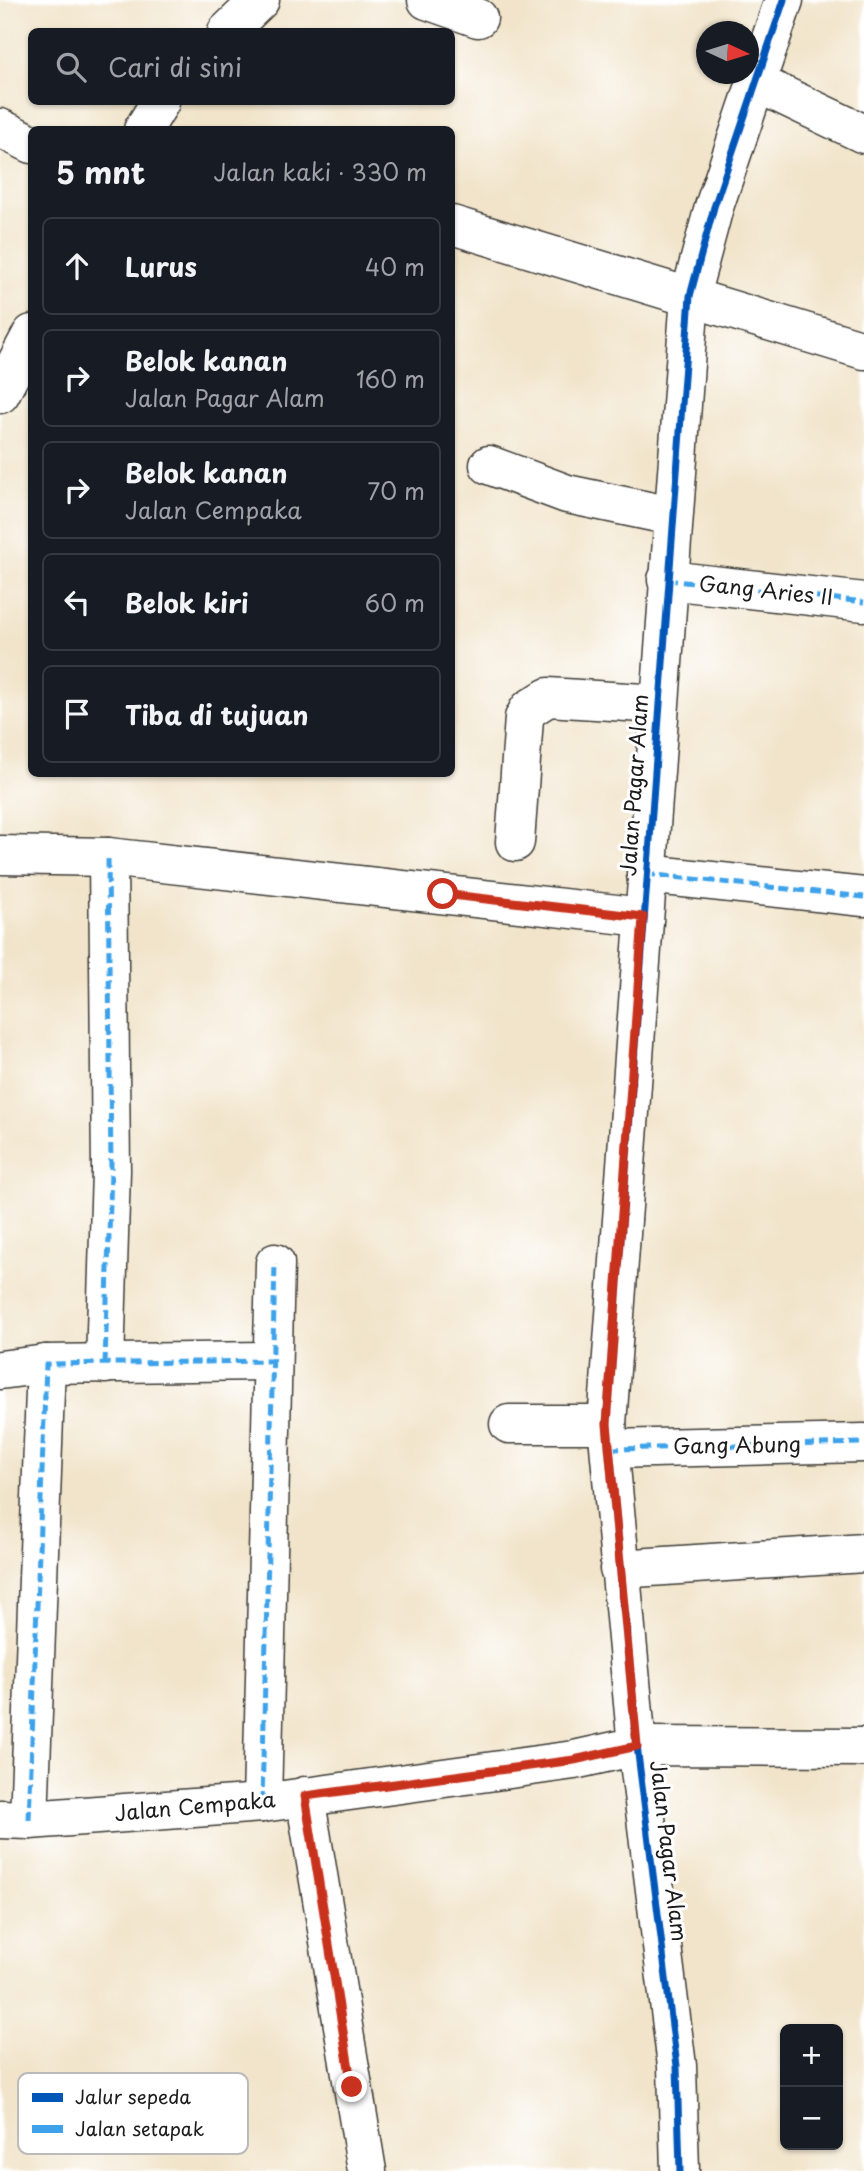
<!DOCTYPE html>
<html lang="id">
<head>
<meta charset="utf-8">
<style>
  body { margin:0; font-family:"Playpen Sans",sans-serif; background:#242831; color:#f1f3f6 }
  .controls { position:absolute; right:21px; bottom:21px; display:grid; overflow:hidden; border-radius:10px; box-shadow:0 2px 5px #0004 }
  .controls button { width:63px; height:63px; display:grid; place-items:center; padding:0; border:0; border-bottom:2px solid #363941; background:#171b24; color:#f1f3f6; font:35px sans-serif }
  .compass { position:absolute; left:696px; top:21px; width:63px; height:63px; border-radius:50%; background:#171b24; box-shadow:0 2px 5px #0004; rotate:94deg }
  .stop { position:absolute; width:21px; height:21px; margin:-16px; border:5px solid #c8321e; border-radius:50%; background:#fff }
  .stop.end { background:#c8321e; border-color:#fff; box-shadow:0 2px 7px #0008 }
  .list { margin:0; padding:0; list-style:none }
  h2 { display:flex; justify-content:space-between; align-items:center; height:91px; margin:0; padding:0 28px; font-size:30px }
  h2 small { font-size:23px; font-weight:400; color:#9ea1a6 }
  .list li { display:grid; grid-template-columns:46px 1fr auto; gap:21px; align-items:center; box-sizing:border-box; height:98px; margin:0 14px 14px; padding:0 14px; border:2px solid #363941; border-radius:10px }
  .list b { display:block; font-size:26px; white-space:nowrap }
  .list p { margin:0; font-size:23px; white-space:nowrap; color:#9ea1a6 }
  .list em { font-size:23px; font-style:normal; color:#9ea1a6 }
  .icon { flex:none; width:38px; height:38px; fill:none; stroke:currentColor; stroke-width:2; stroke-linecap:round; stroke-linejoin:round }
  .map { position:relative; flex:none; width:864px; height:2171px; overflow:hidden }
  .search { position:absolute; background:#171b24; box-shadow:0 2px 5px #0004; left:28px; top:28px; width:427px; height:77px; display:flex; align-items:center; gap:18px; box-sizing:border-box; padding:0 24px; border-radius:10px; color:#9ea1a6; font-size:26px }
  .panel { position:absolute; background:#171b24; box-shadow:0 2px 5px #0004; left:28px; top:126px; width:427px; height:651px; border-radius:10px }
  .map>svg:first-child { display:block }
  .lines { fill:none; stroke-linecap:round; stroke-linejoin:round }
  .minor-casing { stroke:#3c3a36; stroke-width:41 }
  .minor { stroke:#fff; stroke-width:38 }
  .quiet { stroke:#3da2ea; stroke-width:5; stroke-dasharray:10 5; stroke-linecap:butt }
  .cycleway-casing { stroke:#fff; stroke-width:11 }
  .cycleway { stroke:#0057b8; stroke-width:7 }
  .route { stroke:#c8321e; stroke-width:9 }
  .labels { text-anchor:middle; stroke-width:6; stroke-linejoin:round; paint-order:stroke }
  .street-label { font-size:21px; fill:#1c1c1c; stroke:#fff }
  .key { fill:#fff; stroke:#bbb; stroke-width:2 }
  .key-label { font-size:19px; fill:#1c1c1c }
</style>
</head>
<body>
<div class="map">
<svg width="864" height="2171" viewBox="0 0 864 2171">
  <rect width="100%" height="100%" fill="#fff"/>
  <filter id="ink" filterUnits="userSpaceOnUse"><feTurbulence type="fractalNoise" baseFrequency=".0143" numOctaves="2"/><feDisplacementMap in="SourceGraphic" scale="14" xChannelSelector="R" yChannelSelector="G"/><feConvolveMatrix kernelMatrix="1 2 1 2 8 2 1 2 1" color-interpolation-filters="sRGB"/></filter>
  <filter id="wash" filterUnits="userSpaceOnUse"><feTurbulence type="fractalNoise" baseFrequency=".00686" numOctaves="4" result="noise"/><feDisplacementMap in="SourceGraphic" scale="28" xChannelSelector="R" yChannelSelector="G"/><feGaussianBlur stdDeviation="1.57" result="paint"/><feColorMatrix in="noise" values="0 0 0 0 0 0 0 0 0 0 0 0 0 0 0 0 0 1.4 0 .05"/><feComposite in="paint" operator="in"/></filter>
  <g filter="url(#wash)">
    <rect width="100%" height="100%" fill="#f1e4ca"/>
  </g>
  <g filter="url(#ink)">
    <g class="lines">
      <defs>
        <g id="minor">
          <polyline points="427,0 478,18"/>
          <polyline points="227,32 260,0"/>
          <polyline points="757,83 864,134"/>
          <polyline points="0,128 32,144"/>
          <polyline points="143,130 160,102"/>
          <polyline points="452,225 864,350"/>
          <polyline points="0,394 32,334"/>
          <polyline points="489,465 567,494 672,516"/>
          <polyline points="667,580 864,602"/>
          <polyline points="515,842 524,718 529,709 548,697 659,704"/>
          <polyline points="0,855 108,857 643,917"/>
          <polyline points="646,874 864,897"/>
          <polyline points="105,1364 111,1171 108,857"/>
          <polyline points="0,1370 46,1364 271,1361"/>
          <polyline points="509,1424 607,1424"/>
          <polyline points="610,1449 864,1443"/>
          <polyline points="619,1569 864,1553"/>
          <polyline points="305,1796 367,2171"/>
          <polyline points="262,1803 275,1263"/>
          <polyline points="0,1819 29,1820 262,1803 574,1760 637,1746 864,1747"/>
          <polyline points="29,1820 46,1364"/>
          <polyline points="680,2171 677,2066 637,1746 607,1424 690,296 714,207 784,0"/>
        </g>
      </defs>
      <use href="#minor" class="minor-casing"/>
      <use href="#minor" class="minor"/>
      <g class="quiet">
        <polyline points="667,580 864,602"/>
        <polyline points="646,874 864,897"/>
        <polyline points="105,1364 111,1171 108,857"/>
        <polyline points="610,1449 864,1443"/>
        <polyline points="262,1803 275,1263"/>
        <polyline points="29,1820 46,1364 271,1361"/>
      </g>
      <defs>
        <polyline id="cycleway" points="680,2171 677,2066 637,1746 607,1424 690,296 714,207 784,0"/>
      </defs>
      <use href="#cycleway" class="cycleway-casing"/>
      <use href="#cycleway" class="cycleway"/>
    </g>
  </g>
  <g class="lines" filter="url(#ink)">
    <polyline class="route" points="352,2087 305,1796 574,1760 637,1746 607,1424 643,917 443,894"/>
  </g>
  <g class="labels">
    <g class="street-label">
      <text transform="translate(766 591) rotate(6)" y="7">Gang Aries II</text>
      <text transform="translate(635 785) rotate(-86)" y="7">Jalan Pagar Alam</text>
      <text transform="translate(737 1446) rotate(-1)" y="7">Gang Abung</text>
      <text transform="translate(195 1807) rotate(-5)" y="7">Jalan Cempaka</text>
      <text transform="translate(668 1851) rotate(83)" y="7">Jalan Pagar Alam</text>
    </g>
  </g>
  <rect x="18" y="2073" width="230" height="81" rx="10" class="key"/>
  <rect x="32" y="2093" width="31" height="9" fill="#0057b8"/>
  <rect x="32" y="2125" width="31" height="8" fill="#3da2ea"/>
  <g class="key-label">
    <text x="75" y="2104">Jalur sepeda</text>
    <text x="75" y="2136">Jalan setapak</text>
  </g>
</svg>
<div class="controls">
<button>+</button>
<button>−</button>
</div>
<svg class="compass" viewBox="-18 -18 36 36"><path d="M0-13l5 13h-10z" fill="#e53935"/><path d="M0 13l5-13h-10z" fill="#9ea1a6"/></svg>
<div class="stop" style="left:443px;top:894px"></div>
<div class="stop end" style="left:352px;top:2087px"></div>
<div class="search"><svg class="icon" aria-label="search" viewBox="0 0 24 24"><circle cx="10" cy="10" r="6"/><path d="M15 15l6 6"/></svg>Cari di sini</div>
<section class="panel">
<h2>5 mnt<small>Jalan kaki · 330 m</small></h2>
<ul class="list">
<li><svg class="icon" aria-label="ahead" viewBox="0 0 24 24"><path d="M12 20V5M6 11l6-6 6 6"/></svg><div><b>Lurus</b></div><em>40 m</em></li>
<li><svg class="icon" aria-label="right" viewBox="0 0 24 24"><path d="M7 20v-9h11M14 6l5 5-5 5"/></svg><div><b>Belok kanan</b><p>Jalan Pagar Alam</p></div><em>160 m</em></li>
<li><svg class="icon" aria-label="right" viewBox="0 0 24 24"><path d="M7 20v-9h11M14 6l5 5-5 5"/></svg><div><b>Belok kanan</b><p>Jalan Cempaka</p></div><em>70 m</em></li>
<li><svg class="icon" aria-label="left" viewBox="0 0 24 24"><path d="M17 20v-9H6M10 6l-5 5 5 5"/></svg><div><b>Belok kiri</b></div><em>60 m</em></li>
<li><svg class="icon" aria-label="arrive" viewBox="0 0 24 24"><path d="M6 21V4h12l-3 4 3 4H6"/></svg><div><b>Tiba di tujuan</b></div></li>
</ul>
</section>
</div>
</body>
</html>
